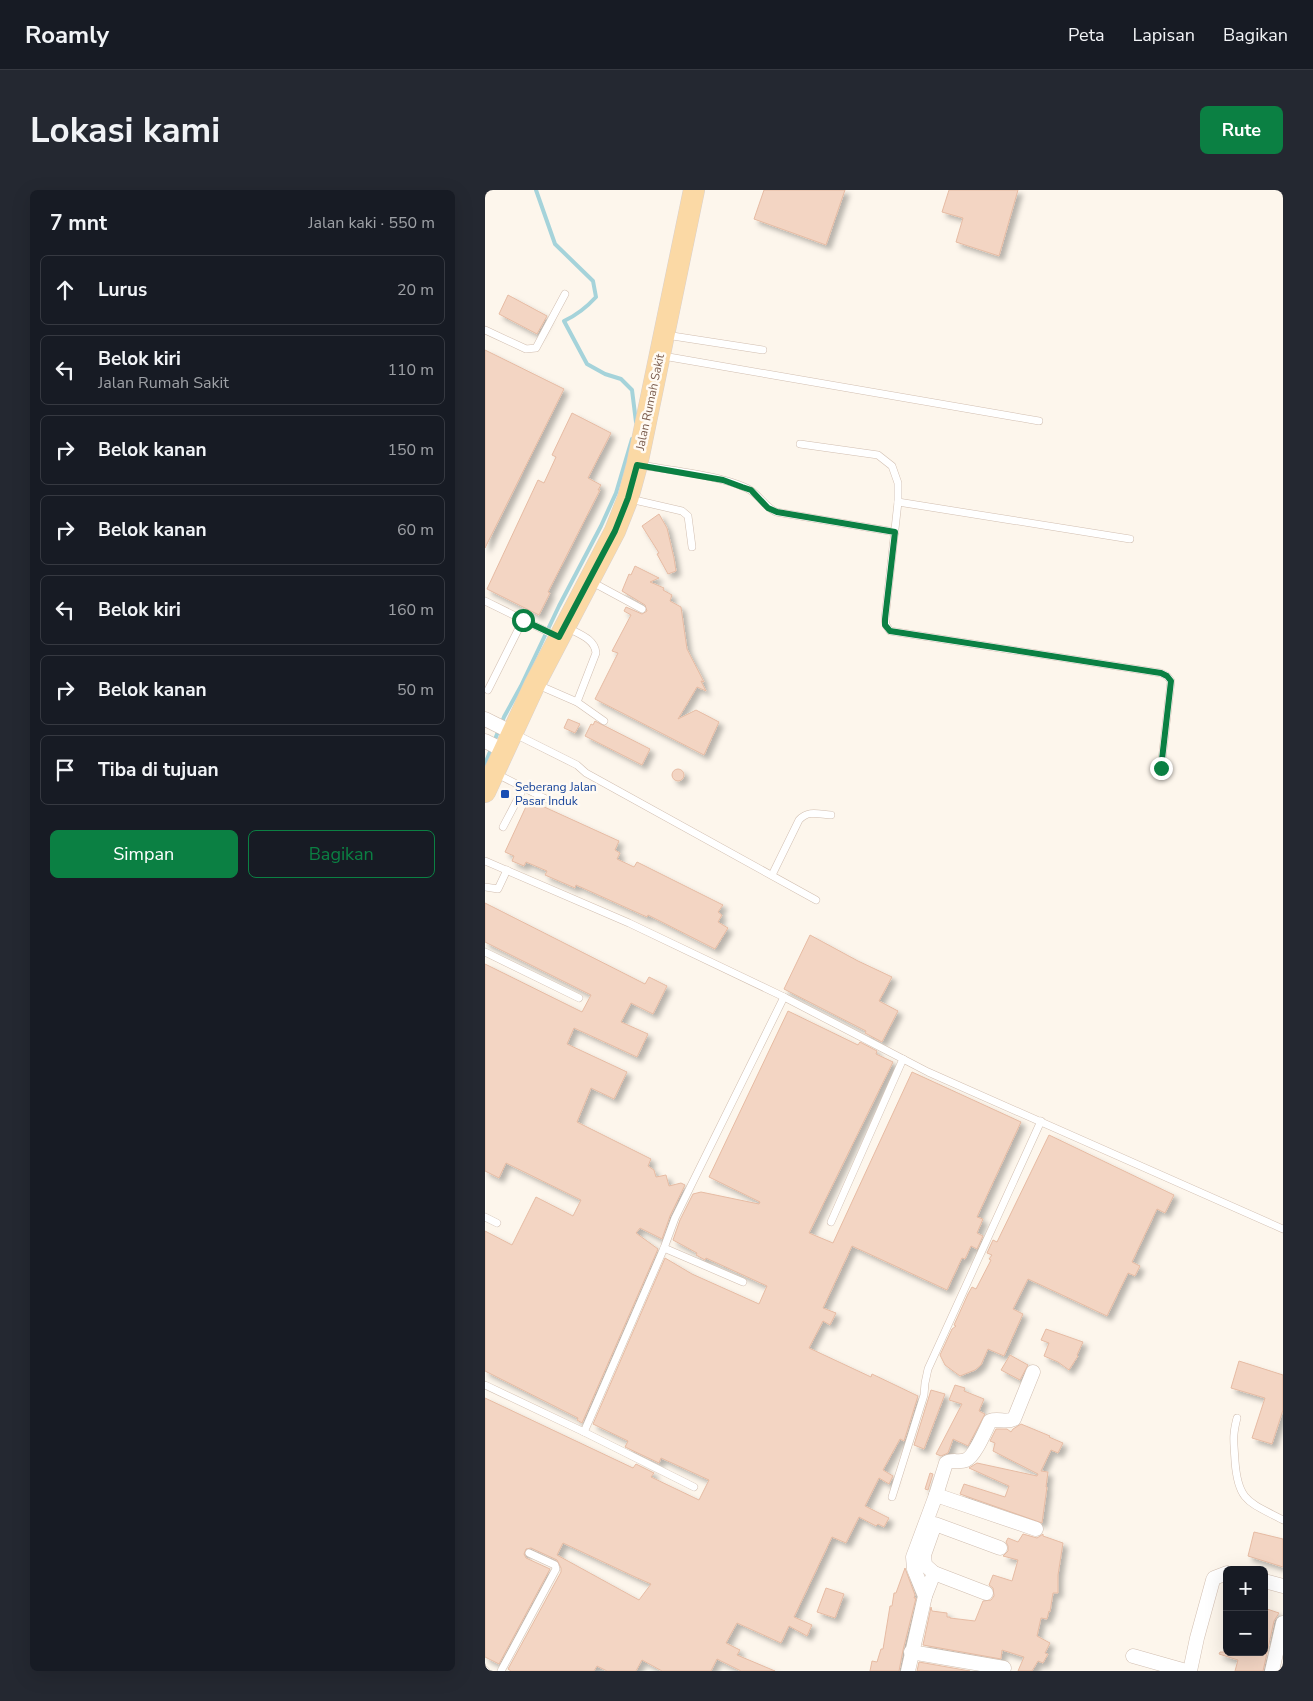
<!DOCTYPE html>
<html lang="id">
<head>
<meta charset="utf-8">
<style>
  body { margin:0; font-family:"Nunito Sans",sans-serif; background:#242831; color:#f1f3f6 }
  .controls { position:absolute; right:15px; bottom:15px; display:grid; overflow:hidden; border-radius:8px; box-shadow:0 5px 20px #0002 }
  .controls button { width:45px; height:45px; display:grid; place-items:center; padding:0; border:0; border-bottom:1px solid #363941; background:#171b24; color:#f1f3f6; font:25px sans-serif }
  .stop { position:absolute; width:15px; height:15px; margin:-11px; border:4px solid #0b8043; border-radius:50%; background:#fff }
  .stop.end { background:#0b8043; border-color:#fff; box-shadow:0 1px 5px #0008 }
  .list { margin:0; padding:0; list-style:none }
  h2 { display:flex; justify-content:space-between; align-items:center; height:65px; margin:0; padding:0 20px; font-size:21px }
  h2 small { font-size:16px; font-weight:400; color:#9ea1a6 }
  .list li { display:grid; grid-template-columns:32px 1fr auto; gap:15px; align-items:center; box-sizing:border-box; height:70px; margin:0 10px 10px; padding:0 10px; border:1px solid #363941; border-radius:8px }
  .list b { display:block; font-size:19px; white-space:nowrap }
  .list p { margin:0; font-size:16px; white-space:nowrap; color:#9ea1a6 }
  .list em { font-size:16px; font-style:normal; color:#9ea1a6 }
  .actions { display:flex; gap:10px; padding:15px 20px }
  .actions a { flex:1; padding:11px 0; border:1px solid #0b8043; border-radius:8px; text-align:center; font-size:18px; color:#0b8043 }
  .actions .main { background:#0b8043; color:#fff }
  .icon { flex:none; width:28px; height:28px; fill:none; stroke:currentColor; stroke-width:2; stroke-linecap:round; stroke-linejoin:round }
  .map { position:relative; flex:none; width:798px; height:1481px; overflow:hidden; border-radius:8px }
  header { display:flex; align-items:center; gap:30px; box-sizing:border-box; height:70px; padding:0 25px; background:#171b24; border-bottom:1px solid #363941 }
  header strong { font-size:24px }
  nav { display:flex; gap:28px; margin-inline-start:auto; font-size:18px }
  .intro { display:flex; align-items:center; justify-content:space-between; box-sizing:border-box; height:120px; padding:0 30px }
  h1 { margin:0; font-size:35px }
  .button { padding:12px 22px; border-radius:8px; background:#0b8043; color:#fff; font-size:18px; font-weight:700 }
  main { display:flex; gap:30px; padding:0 30px }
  aside { flex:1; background:#171b24; border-radius:8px; box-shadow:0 5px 20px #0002 }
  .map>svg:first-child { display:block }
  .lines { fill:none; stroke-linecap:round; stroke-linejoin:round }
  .stream { stroke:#a5d3da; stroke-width:4 }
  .building { fill:#f3d5c3; stroke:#e6bba3; fill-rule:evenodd; filter:url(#shadow) }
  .service-casing { stroke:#d1beb0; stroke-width:8 }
  .minor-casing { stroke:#d1beb0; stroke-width:15 }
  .primary-casing { stroke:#dad1cd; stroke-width:22 }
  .service { stroke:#fff; stroke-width:7 }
  .minor { stroke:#fff; stroke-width:14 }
  .primary { stroke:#fbd9a5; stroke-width:21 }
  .route { stroke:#0b8043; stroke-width:6 }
  .transit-dot { fill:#1a4fb4; stroke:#fffaf3; stroke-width:2 }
  .labels { text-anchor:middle; stroke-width:5; stroke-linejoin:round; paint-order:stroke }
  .street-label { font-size:12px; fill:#7a5c4d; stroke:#fffaf3 }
  .transit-label { font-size:12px; fill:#164399; stroke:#fffaf3; text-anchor:start }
</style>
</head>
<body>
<header>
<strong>Roamly</strong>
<nav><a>Peta</a><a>Lapisan</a><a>Bagikan</a></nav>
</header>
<div class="intro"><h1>Lokasi kami</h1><a class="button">Rute</a></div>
<main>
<aside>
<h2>7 mnt<small>Jalan kaki · 550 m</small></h2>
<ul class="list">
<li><svg class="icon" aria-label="ahead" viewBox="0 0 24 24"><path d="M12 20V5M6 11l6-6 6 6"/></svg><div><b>Lurus</b></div><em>20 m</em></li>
<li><svg class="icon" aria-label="left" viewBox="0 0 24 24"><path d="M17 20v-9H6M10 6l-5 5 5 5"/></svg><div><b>Belok kiri</b><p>Jalan Rumah Sakit</p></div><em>110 m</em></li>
<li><svg class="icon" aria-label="right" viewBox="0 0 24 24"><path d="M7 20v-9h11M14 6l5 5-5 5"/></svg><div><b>Belok kanan</b></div><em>150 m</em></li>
<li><svg class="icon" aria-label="right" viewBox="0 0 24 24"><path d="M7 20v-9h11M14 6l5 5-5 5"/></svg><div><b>Belok kanan</b></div><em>60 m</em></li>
<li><svg class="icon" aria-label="left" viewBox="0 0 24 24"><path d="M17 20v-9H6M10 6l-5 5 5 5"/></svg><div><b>Belok kiri</b></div><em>160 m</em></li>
<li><svg class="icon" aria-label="right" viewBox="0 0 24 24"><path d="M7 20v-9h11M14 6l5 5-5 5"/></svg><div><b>Belok kanan</b></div><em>50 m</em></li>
<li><svg class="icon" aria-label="arrive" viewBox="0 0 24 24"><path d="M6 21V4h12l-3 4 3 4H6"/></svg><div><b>Tiba di tujuan</b></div></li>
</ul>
<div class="actions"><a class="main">Simpan</a><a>Bagikan</a></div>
</aside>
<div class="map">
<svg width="798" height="1481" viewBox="0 0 798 1481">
  <defs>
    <filter id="shadow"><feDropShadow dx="4.5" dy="4.5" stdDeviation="2.5" flood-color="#0004"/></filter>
  </defs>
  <rect width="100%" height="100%" fill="#fdf6ec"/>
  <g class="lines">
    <g class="stream">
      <path d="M51 0 70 54 108 91 111 107C101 118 92 125 79 131L102 174 120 184 136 189 147 200 151 232"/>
      <polyline points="0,574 19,527 36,496 74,416 116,336 131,303 147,249"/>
    </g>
  </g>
  <g class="building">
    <polygon points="279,0 360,0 341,55 269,29"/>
    <polygon points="464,0 533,0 514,66 471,52 478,28 457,22"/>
    <polygon points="23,105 62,126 52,144 14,124"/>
    <polygon points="0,160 79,199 0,358"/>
    <polygon points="87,223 126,243 103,288 116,295 113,300 115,300 63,402 65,403 54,425 2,399 53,290 59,293 71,267 67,265"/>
    <polygon points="174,324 182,338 189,368 191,381 183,384 172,364 174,363 157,336"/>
    <polygon points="150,376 174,388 165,392 179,398 178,400 187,405 185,411 196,417 202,459 219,492 216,491 221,501 212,497 193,529 211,520 234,532 219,565 110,509 133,463 127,461 146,425 139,421 141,417 157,424 162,421 160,415 137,401 144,384 146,385"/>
    <polygon points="83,529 95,534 90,543 79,538"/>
    <polygon points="110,531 165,559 157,575 100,546 106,534 108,535"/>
    <circle cx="193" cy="585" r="6"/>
    <polygon points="44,610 134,651 130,660 135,663 132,669 149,677 152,672 238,715 233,722 237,725 233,732 243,738 230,759 163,725 162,727 91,695 90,698 60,685 62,681 41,672 39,676 27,671 29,666 20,662"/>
    <polygon points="0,713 160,794 164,787 182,796 168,824 146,813 136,832 163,844 152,867 89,838 82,854 142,882 129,909 106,898 92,932 166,969 163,976 169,980 171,987 181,985 184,996 196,993 200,995 185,1026 177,1049 155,1038 151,1043 173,1059 97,1233 92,1230 93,1228 0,1181 0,1041 27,1055 51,1007 88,1026 96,1010 21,973 14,988 0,981 0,774 97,822 106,805 0,752"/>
    <polygon points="325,745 373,771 407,787 394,811 413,821 397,852 380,843 381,841 299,799"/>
    <path d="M303 821 373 855 375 852 392 861 391 864 408 872 324 1043 348 1053 427 882 536 932 492 1027 498 1029 492 1043 498 1046 492 1059 486 1056 480 1069 477 1068 462 1100 367 1056 338 1118 351 1123 345 1135 338 1131 324 1158 386 1187 387 1184 433 1206 419 1251 415 1249 398 1280 408 1286 404 1294 394 1288 380 1316 404 1328 399 1337 393 1334 391 1336 374 1327 361 1353 347 1347 309 1427 327 1435 322 1446 304 1436 296 1453 252 1433 241 1453 255 1460 252 1465 290 1481H256L232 1469 226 1481H177L157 1470 151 1481H122L112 1476 109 1481H26L23 1479 76 1382V1378L72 1370 46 1358 41 1359 39 1364 41 1368 65 1379 14 1474 0 1467V1208L148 1278 151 1274 169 1283 166 1287 214 1310 224 1290 176 1268 174 1273 140 1257 143 1251 108 1234 180 1068 207 1084 274 1114 282 1096 221 1068 220 1070 211 1065 212 1063 188 1050 195 1030 208 1004 216 1002 274 1014 275 1012 224 987ZM78 1353 148 1386 166 1394 154 1410 72 1365Z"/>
    <polygon points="564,945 689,1005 680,1023 672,1019 647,1072 655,1076 650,1086 643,1083 622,1126 543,1089 528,1119 538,1124 519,1166 503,1159 496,1175 490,1180 475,1186 460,1175 455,1165 467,1139 471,1136 469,1135 483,1104 487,1097 491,1099 506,1070 504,1069 507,1065 502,1063 508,1050 512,1052"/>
    <polygon points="561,1139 598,1152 592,1165 593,1166 584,1180 573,1172 559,1166 564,1153 556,1150"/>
    <polygon points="525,1165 543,1175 535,1190 516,1180"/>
    <polygon points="754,1171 798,1185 798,1220 787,1254 767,1248 780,1208 746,1198"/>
    <polygon points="470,1195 480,1198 479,1201 499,1209 494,1221 500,1224 483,1256 468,1249 463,1263 456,1266 451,1264 477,1214 464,1210"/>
    <polygon points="446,1200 460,1204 439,1259 429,1255"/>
    <polygon points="536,1234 565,1246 564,1247 578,1253 573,1263 566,1260 556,1281 563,1282 561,1297 562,1297 557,1333 475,1304 479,1294 520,1307 524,1296 484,1278 492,1273 552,1286 553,1284 508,1261 510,1253 505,1251 511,1239 522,1239 526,1242 528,1239"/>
    <polygon points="445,1283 448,1284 443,1300 440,1299"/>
    <polygon points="769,1342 798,1349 798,1377 763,1366"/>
    <polygon points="538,1344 552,1348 558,1344 558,1346 578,1353 573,1385 573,1403 568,1403 565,1422 564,1421 562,1429 556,1428 552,1446 565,1453 560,1463 563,1464 558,1473 553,1471 547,1481 533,1481 539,1467 517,1460 516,1469 438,1455 446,1417 447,1421 462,1423 462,1427 465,1427 465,1428 490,1431 498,1411 506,1410 509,1406 508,1398 504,1395 508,1385 527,1391 533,1370 518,1366 523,1361 523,1356 521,1352 523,1348 533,1352"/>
    <polygon points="420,1378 430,1405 429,1408 431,1408 418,1460 414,1481 385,1481 387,1471 392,1472 396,1459 398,1459 405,1416 407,1416 409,1403 411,1403"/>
    <polygon points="341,1398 359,1404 350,1428 332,1422"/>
    <polygon points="779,1418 794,1423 789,1431 778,1481 750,1481 753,1470 734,1464 735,1462 779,1462"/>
    <polygon points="434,1472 485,1481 432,1481"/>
  </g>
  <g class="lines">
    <defs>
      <g id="service">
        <polyline points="0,140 41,159 51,158 80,104"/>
        <polyline points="181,145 278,160"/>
        <polyline points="178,166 554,231"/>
        <polyline points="315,254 393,265 407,276 413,293 413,312 400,429 401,435 405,441 676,483 682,486 686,491 676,578"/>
        <path d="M155 275C183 280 241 286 265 300 275 306 280 317 291 322L410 342"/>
        <polyline points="145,309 197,321 203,326 207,357"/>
        <polyline points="413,312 645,349"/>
        <polyline points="107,392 157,419"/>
        <polyline points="0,411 71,446"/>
        <path d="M83 438C94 444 110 449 111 463L92 512 119 531"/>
        <polyline points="53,495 92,512"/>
        <polyline points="3,500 38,430"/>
        <polyline points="30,544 92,575 101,583 331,710"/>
        <polyline points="10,583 61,609"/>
        <polyline points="18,637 39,597"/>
        <polyline points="0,671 144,733 299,807 190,1028 179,1058 99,1242"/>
        <path d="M287 685 314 630C323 620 333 624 346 625"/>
        <polyline points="0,697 13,699 22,680"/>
        <polyline points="0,762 94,808"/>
        <polyline points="299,807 443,882 798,1039"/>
        <polyline points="0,1027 12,1033"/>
        <polyline points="346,1032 418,869"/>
        <polyline points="179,1058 258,1092"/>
        <polyline points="0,1195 99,1242 209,1297"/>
        <path d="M752 1228C747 1247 749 1252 750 1271 753 1312 764 1312 798 1330"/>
        <polyline points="407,1307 439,1205 440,1193 443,1179 556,931"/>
        <polyline points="0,1480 1,1481"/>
        <polyline points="16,1481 71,1379 70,1375 44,1363"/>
      </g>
      <g id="minor">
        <polyline points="0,529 28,543"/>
        <polyline points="0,551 20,561"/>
        <polyline points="451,1305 551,1339"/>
        <polyline points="449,1383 440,1375 439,1365 450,1334 515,1358"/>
        <polyline points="779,1391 798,1396"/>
        <polyline points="440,1406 449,1383 501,1403"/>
        <polyline points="426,1462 519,1478"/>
        <polyline points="648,1466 701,1481"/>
        <path d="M423 1481 440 1406 429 1379 428 1367 451 1305 461 1273C467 1269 474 1273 481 1270 490 1266 500 1241 505 1231 513 1228 521 1233 529 1229L548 1182"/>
        <polyline points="705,1481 712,1448 728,1390 729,1388 742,1383"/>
        <polyline points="787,1481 798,1433"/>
      </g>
      <polyline id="primary" points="0,602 50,494 130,341 143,308 152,275 209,0"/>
    </defs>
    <use href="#service" class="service-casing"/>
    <use href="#minor" class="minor-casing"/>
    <use href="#primary" class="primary-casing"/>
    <use href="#service" class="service"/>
    <use href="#minor" class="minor"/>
    <use href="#primary" class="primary"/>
  </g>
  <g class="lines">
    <polyline class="route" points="38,430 74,447 130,341 143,308 152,275 238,290 257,297 266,300 283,318 292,322 410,342 400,429 400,435 405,441 676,483 682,486 686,491 676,578"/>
  </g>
  <rect class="transit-dot" x="15" y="599" width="10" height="10" rx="2.5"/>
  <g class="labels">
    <g class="street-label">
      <text transform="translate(165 212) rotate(-78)" y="4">Jalan Rumah Sakit</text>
    </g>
    <g class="transit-label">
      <text x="30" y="601">Seberang Jalan<tspan x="30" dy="14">Pasar Induk</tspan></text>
    </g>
  </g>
</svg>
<div class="controls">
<button>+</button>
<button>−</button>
</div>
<div class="stop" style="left:38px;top:430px"></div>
<div class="stop end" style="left:676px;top:578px"></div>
</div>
</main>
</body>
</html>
